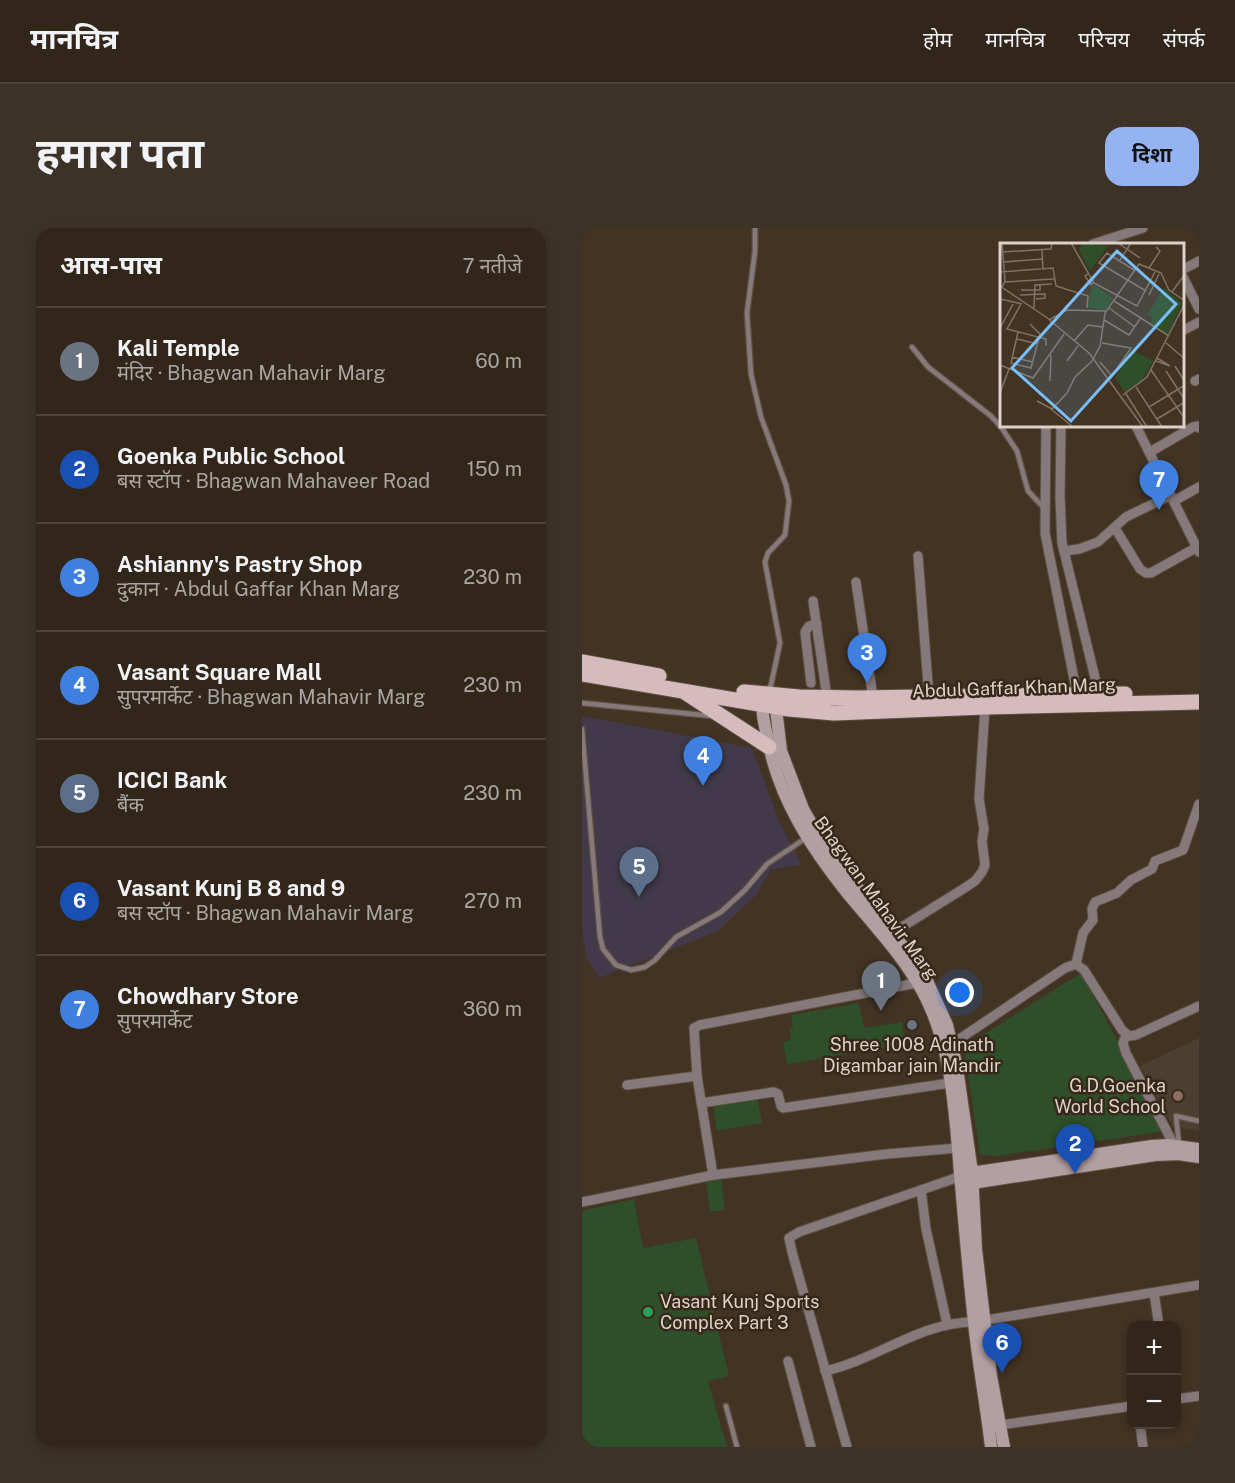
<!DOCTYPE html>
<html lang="hi">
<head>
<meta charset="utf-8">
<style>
  body { margin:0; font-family:"Public Sans","Noto Sans Devanagari",sans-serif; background:#3d3227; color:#f1f3f6 }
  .controls { position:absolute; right:18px; bottom:18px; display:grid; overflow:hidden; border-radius:12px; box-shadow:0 3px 9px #0003 }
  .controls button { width:54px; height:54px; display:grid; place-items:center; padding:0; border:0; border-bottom:2px solid #4d4339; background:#32261a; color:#f1f3f6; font:30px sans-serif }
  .you { position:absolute; left:378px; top:765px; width:21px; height:21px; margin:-15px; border:4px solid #fff; border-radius:50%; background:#1a73e8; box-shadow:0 0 0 9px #1a73e833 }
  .badge { display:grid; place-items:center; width:39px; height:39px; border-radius:50%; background:#95b2f1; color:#fff; font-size:20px; font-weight:700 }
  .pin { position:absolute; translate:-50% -50px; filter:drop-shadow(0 2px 3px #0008) }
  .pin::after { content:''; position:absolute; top:32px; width:21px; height:18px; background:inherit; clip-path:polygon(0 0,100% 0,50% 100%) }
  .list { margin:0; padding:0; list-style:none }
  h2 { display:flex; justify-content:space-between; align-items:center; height:78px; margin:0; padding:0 24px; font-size:26px }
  h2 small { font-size:20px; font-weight:400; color:#a8a5a2 }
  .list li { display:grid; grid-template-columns:39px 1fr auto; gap:18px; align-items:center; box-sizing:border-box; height:108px; padding:0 24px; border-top:2px solid #4d4339 }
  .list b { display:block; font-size:22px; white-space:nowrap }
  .list p { margin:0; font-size:20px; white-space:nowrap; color:#a8a5a2 }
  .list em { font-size:20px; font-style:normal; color:#a8a5a2 }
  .map { position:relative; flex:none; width:617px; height:1219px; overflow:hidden; border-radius:18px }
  header { display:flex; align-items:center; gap:36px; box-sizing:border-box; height:84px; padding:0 30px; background:#32261a; border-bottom:2px solid #4d4339 }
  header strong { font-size:28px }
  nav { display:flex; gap:33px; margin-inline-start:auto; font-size:21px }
  .intro { display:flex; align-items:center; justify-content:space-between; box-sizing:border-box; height:144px; padding:0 36px }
  h1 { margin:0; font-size:42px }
  .button { padding:15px 27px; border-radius:18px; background:#95b2f1; color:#111; font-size:21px; font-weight:700 }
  main { display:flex; gap:36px; padding:0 36px }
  aside { flex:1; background:#32261a; border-radius:18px; box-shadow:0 3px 9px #0003 }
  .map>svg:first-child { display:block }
  .commercial { fill:#423a4a }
  .education { fill:#4b3f30 }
  .green { fill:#2e4f29 }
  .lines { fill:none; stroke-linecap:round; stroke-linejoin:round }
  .lane-casing { stroke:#5e5041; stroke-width:7 }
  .street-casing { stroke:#5e5041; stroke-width:11 }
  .secondary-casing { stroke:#5e5041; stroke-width:14 }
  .primary-casing { stroke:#5e5041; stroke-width:17 }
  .lane { stroke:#86797b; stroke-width:4.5 }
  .street { stroke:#86797b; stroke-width:9 }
  .secondary { stroke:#b29fa1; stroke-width:12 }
  .primary { stroke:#d5bbbe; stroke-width:15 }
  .worship-dot { fill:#6b7280; stroke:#372919; stroke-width:2 }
  .education-dot { fill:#8d6e63; stroke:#372919; stroke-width:2 }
  .leisure-dot { fill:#2e9e5b; stroke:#372919; stroke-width:2 }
  .labels { text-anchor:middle; stroke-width:5; stroke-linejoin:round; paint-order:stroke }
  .street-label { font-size:18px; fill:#dcd2c8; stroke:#372919 }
  .poi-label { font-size:18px; fill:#dcd2c8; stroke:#372919 }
  .inset-road { fill:none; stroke:#807365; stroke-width:1.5 }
  .view { fill:#78bff7; fill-opacity:0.15; stroke:#78bff7; stroke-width:3 }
  .inset-edge { fill:none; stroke:#dcd2c8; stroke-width:3 }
</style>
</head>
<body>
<header>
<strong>मानचित्र</strong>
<nav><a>होम</a><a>मानचित्र</a><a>परिचय</a><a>संपर्क</a></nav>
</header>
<div class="intro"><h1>हमारा पता</h1><a class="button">दिशा</a></div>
<main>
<aside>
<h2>आस-पास<small>7 नतीजे</small></h2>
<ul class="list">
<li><span class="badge" style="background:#6b7280">1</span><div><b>Kali Temple</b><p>मंदिर · Bhagwan Mahavir Marg</p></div><em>60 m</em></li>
<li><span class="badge" style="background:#1a4fb4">2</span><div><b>Goenka Public School</b><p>बस स्टॉप · Bhagwan Mahaveer Road</p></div><em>150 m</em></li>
<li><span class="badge" style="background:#3f7fe0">3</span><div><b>Ashianny's Pastry Shop</b><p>दुकान · Abdul Gaffar Khan Marg</p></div><em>230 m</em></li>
<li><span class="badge" style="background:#3f7fe0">4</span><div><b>Vasant Square Mall</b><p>सुपरमार्केट · Bhagwan Mahavir Marg</p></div><em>230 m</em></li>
<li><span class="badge" style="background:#5c6f8a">5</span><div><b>ICICI Bank</b><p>बैंक</p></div><em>230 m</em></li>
<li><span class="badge" style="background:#1a4fb4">6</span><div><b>Vasant Kunj B 8 and 9</b><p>बस स्टॉप · Bhagwan Mahavir Marg</p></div><em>270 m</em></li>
<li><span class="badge" style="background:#3f7fe0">7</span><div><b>Chowdhary Store</b><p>सुपरमार्केट</p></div><em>360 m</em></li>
</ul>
</aside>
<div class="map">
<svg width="617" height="1219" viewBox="0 0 617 1219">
  <rect width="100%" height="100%" fill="#423323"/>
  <polygon class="commercial" points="0,488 170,520 197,593 220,637 189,642 174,667 136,703 17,750 4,729 0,699"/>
  <polygon class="education" points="617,810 617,903 591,899 558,838"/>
  <g class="green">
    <polygon points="499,745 584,903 416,928 398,927 382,819"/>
    <polygon points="277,775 282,800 320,794 323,816 205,836 201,814 209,812 207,800 211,799 209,787"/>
    <polygon points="174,862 180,895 135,903 130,870"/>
    <polygon points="139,950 143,982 128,984 124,952"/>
    <polygon points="52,971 61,1020 114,1010 147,1148 126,1153 145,1219 0,1219 0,983"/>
  </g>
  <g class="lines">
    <defs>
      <g id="lane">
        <polyline points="173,0 173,23 165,85 169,146 179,189 204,257 207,273 203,307 186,325 183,334 198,415 189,457 186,462"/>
        <polyline points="330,119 346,139 409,188 419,199 435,223 446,263 463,281"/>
        <polyline points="0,475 130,488"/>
        <polyline points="0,501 18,709 21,721 34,737 49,742 63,739 73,732 94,709 139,684 163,662 185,636 224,610"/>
        <polyline points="597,916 594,888 617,893"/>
        <polyline points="144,1178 155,1219"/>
      </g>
      <g id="street">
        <polyline points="511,16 561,0"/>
        <polyline points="600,42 617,33"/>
        <polyline points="600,47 617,81"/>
        <polyline points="600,103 617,94"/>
        <polyline points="613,153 617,151"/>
        <polyline points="464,198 463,305 495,466"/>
        <polyline points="479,198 478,269 480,315 517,466"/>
        <polyline points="554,198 617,324"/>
        <polyline points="568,224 611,199 616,198 617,200"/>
        <polyline points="592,273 617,259"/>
        <polyline points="533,300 558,341 564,345 569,345 617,318"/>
        <polyline points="482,323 497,321 516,314 544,289 589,267"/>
        <polyline points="336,328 347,469"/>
        <polyline points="274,354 291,470"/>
        <polyline points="231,373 245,469"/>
        <polyline points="229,455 223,404 227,398 235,396"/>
        <polyline points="307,707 381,661 393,653 400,644 403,637 400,613 402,601 397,571 403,479"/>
        <polyline points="494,736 501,705 511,692 510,681 513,674 535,665 549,652 570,641 573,633 601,622 617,576"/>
        <polyline points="494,736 502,742 540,802 547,808 554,807 617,778"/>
        <polyline points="544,807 541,815 544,825 592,917"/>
        <polyline points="370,816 483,740 494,736"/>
        <polyline points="45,857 115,848"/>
        <polyline points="119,875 192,864 196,866 199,878 201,880 368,855"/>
        <polyline points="131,947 115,848 112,800 118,797 335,755"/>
        <polyline points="339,962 344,1001 365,1096"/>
        <polyline points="0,974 131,947 305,926 376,920"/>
        <polyline points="572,1065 577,1098"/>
        <polyline points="206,1133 229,1219"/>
        <path d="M243 1143C294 1132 338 1094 392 1094L617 1057"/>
        <polyline points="594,1171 617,1168"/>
        <polyline points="558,1196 561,1219"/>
        <polyline points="412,1198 550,1178"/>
        <polyline points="265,1219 210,1024 207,1010 217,1004 371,951 378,947"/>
      </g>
      <g id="secondary">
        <path d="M182 468C178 482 183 498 186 512 197 571 230 621 267 667 293 698 321 728 341 764 370 818 373 885 378 945 382 991 386 1038 391 1084 395 1130 404 1174 409 1219"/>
        <polyline points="193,472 199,523 221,581 240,615 310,703 345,753 365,797 375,840 390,944 394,1021 399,1064 409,1148 422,1219"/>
        <polyline points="382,946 570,918 586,917 617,921"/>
        <polyline points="384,956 573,927 596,926 617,929"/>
      </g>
      <g id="primary">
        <polyline points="0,434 77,448"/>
        <polyline points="0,446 207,481 252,485 403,479 617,474"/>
        <polyline points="162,464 217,469 276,470 543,466"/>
        <polyline points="104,465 187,519"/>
      </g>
    </defs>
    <use href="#lane" class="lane-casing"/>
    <use href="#street" class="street-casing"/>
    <use href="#secondary" class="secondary-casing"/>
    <use href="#primary" class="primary-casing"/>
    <use href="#lane" class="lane"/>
    <use href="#street" class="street"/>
    <use href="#secondary" class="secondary"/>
    <use href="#primary" class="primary"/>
  </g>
  <circle class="worship-dot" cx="330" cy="797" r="6"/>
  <circle class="education-dot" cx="596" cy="868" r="6"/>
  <circle class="leisure-dot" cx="66" cy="1084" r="6"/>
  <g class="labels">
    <g class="street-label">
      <text transform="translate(432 460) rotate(-2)" y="6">Abdul Gaffar Khan Marg</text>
      <text transform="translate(294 670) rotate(54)" y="6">Bhagwan Mahavir Marg</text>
    </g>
    <g class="poi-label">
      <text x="330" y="823">Shree 1008 Adinath<tspan x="330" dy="21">Digambar jain Mandir</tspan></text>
      <text x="584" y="864" text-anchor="end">G.D.Goenka<tspan x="584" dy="21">World School</tspan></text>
      <text x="78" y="1080" text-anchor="start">Vasant Kunj Sports<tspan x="78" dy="21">Complex Part 3</tspan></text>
    </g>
  </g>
  <g transform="translate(418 15)">
    <rect width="184" height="184" fill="#423323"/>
    <path d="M83 0 108 3 90 28 79 7ZM93 41 113 55 105 67 87 64ZM164 45 182 60 168 91 150 81 153 75 147 72ZM133 108 154 118 141 138 125 149 115 134Z" fill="#2e4f29"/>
    <path class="inset-road" d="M2 0 5 38 2 44M71 0 94 40 137 63 155 29M118 0 140 15M42 7 43 26M2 9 51 6 52 0M120 17 131 0M3 19 43 16M149 25 160 8 156 4M134 27 107 10 99 20 146 48M0 29 53 25 56 43 88 53 87 65M88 31 85 33 91 42 93 39M5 39 54 36M0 43 46 74 89 110 143 184M21 47H40V42M172 49 185 31M20 52 45 51V55L36 56M149 52 159 31M0 56 22 61M114 58 169 93M21 61 7 86 46 96V103M34 65 35 42 52 41M109 65 135 84M49 77 67 67 106 68M104 77 129 92 140 76M0 85 13 61M18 89 11 120 31 125 40 91 30 81M17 96 38 101M74 98 88 82 102 84M102 100 131 105 110 136M166 100 185 116M12 114 33 119M67 118 78 103M156 118 170 123 157 115M100 119 112 133M0 122 33 135 64 91M175 123 185 139M151 127 185 176M166 128 185 157M50 138 51 112M136 144 162 184M0 150 9 126M126 151 147 184M123 152 147 134 185 60M37 158 52 166 67 150 75 134 92 118 100 103 105 70 139 21 161 30 169 47 185 58M149 164 185 142M51 166 73 184M157 176 185 159"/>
    <path class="view" d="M117 8 176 61 71 178 12 125Z"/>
    <rect width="184" height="184" class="inset-edge"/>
  </g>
</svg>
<div class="controls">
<button>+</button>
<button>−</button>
</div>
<div class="you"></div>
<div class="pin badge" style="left:299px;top:783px;background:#6b7280">1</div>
<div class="pin badge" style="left:493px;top:946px;background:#1a4fb4">2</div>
<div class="pin badge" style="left:285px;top:455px;background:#3f7fe0">3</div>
<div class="pin badge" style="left:121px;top:558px;background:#3f7fe0">4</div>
<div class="pin badge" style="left:57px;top:669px;background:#5c6f8a">5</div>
<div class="pin badge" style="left:420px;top:1145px;background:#1a4fb4">6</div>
<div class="pin badge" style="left:577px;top:282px;background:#3f7fe0">7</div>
</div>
</main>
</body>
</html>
